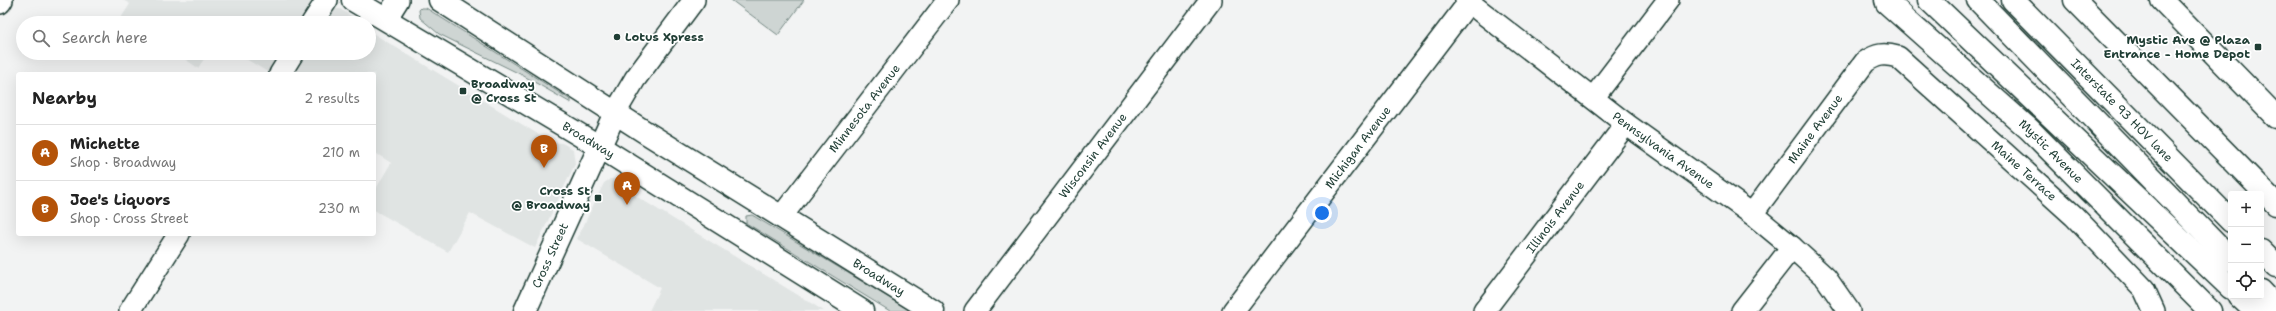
<!DOCTYPE html>
<html lang="en">
<head>
<meta charset="utf-8">
<style>
  body { margin:0; font-family:"Shantell Sans",sans-serif; background:#f6f6f6; color:#222 }
  .controls { position:absolute; right:12px; bottom:12px; display:grid; overflow:hidden; border-radius:4px; box-shadow:0 4px 16px #0002 }
  .controls button { width:36px; height:36px; display:grid; place-items:center; padding:0; border:0; border-bottom:1px solid #e0e0e0; background:#fff; color:#222; font:20px sans-serif }
  .you { position:absolute; left:1322px; top:213px; width:14px; height:14px; margin:-10px; border:3px solid #fff; border-radius:50%; background:#1a73e8; box-shadow:0 0 0 6px #1a73e833 }
  .badge { display:grid; place-items:center; width:26px; height:26px; border-radius:50%; background:#b45309; color:#fff; font-size:13px; font-weight:700 }
  .pin { position:absolute; translate:-50% -33px; filter:drop-shadow(0 1px 2px #0008) }
  .pin::after { content:''; position:absolute; top:21px; width:14px; height:12px; background:inherit; clip-path:polygon(0 0,100% 0,50% 100%) }
  .list { margin:0; padding:0; list-style:none }
  h2 { display:flex; justify-content:space-between; align-items:center; height:52px; margin:0; padding:0 16px; font-size:17px }
  h2 small { font-size:13px; font-weight:400; color:#767676 }
  .list li { display:grid; grid-template-columns:26px 1fr auto; gap:12px; align-items:center; box-sizing:border-box; height:56px; padding:0 16px; border-top:1px solid #e0e0e0 }
  .list b { display:block; font-size:15px; white-space:nowrap }
  .list p { margin:0; font-size:13px; white-space:nowrap; color:#767676 }
  .list em { font-size:13px; font-style:normal; color:#767676 }
  .icon { flex:none; width:22px; height:22px; fill:none; stroke:currentColor; stroke-width:2; stroke-linecap:round; stroke-linejoin:round }
  .map { position:relative; flex:none; width:2276px; height:311px; overflow:hidden }
  .search { position:absolute; background:#fff; box-shadow:0 4px 16px #0002; left:16px; top:16px; width:360px; height:44px; display:flex; align-items:center; gap:10px; box-sizing:border-box; padding:0 14px; border-radius:22px; color:#767676; font-size:15px }
  .panel { position:absolute; background:#fff; box-shadow:0 4px 16px #0002; left:16px; top:72px; width:360px; height:164px; border-radius:4px }
  .map>svg:first-child { display:block }
  .built { fill:#e0e4e3 }
  .green { fill:#ced5d3; stroke:#768984 }
  .lines { fill:none; stroke-linecap:round; stroke-linejoin:round }
  .street-casing { stroke:#1f3d34; stroke-width:24 }
  .secondary-casing { stroke:#1f3d34; stroke-width:25 }
  .primary-casing { stroke:#1f3d34; stroke-width:25 }
  .highway-casing { stroke:#1f3d34; stroke-width:25 }
  .street { stroke:#fff; stroke-width:21 }
  .secondary { stroke:#fff; stroke-width:22 }
  .primary { stroke:#fff; stroke-width:22 }
  .highway { stroke:#fff; stroke-width:22 }
  .poi-dot { fill:#1f3d34; stroke:#fff; stroke-width:1.5 }
  .labels { text-anchor:middle; stroke-width:3.5; stroke-linejoin:round; paint-order:stroke }
  .poi-label { font-size:12px; font-weight:bold; fill:#1f3d34; stroke:#fff; text-anchor:start }
  .street-label { font-size:12px; fill:#1f3d34; stroke:#fff }
</style>
</head>
<body>
<div class="map">
<svg width="2276" height="311" viewBox="0 0 2276 311">
  <rect width="100%" height="100%" fill="#f2f3f3"/>
  <filter id="ink" filterUnits="userSpaceOnUse"><feTurbulence type="fractalNoise" baseFrequency=".025" numOctaves="2"/><feDisplacementMap in="SourceGraphic" scale="8" xChannelSelector="R" yChannelSelector="G"/><feConvolveMatrix kernelMatrix="1 2 1 2 8 2 1 2 1" color-interpolation-filters="sRGB"/></filter>
  <g filter="url(#ink)">
    <g class="built">
      <polygon points="123,0 313,0 313,7 302,23 129,23 121,18 130,4"/>
      <polygon points="333,9 340,9 363,23 321,23"/>
      <polygon points="369,29 374,34 551,142 562,143 573,149 575,164 535,248 470,213 448,252 374,210 374,192 391,163 374,152 374,74 303,74 292,68 302,53 369,53"/>
      <polygon points="176,53 208,53 198,68"/>
      <polygon points="236,53 284,53 271,74"/>
      <polygon points="610,179 621,180 626,190 824,311 649,311 660,288 577,239 604,183"/>
    </g>
    <g class="green">
      <polygon points="731,0 804,0 778,35"/>
      <polygon points="421,8 426,8 571,100 571,103 522,75 439,34 420,18 419,10"/>
      <polygon points="752,215 911,311 890,311 746,223 746,216"/>
    </g>
    <g class="lines">
      <defs>
        <g id="street">
          <path id="s1" d="M1466 0 1626 124 1752 214 1792 247 1826 278 1849 311"/>
          <polyline points="0,3 2,0"/>
          <polyline points="386,19 398,0"/>
          <polyline points="312,23 327,0"/>
          <polyline points="280,74 293,53"/>
          <polyline points="1594,97 1668,0"/>
          <polyline points="615,113 635,79 694,0"/>
          <path id="s2" d="M1752 214 1865 62C1877 54 1884 53 1898 57L2074 216 2144 289 2154 311"/>
          <path id="s3" d="M781 217 948 0"/>
          <polyline points="130,311 179,234"/>
          <path id="s4" d="M975 311 1211 0"/>
          <path id="s5" d="M1233 311 1469 2"/>
          <path id="s6" d="M1484 311 1626 124"/>
          <polyline points="1742,311 1792,247"/>
        </g>
        <g id="secondary">
          <polyline points="2162,0 2276,117"/>
          <path id="s7" d="M1887 3 2030 130 2210 311"/>
          <path id="s8" d="M525 311 615 113"/>
        </g>
        <g id="primary">
          <path id="s9" d="M353 0 600 147 862 311"/>
          <path id="s10" d="M440 0 645 132 933 311"/>
        </g>
        <g id="highway">
          <polyline points="1886,0 1902,15"/>
          <polyline points="1929,0 2231,288"/>
          <polyline points="1978,0 2231,260"/>
          <path id="s11" d="M2013 0 2231 221"/>
          <polyline points="2075,0 2276,204"/>
          <polyline points="2261,251 2276,266"/>
          <polyline points="2261,291 2276,307"/>
          <polyline points="2239,296 2255,311"/>
        </g>
      </defs>
      <use href="#street" class="street-casing"/>
      <use href="#secondary" class="secondary-casing"/>
      <use href="#primary" class="primary-casing"/>
      <use href="#highway" class="highway-casing"/>
      <use href="#street" class="street"/>
      <use href="#secondary" class="secondary"/>
      <use href="#primary" class="primary"/>
      <use href="#highway" class="highway"/>
    </g>
  </g>
  <g class="poi-dot">
    <circle cx="617" cy="37" r="4"/>
    <rect x="2254" y="43" width="8" height="8" rx="2"/>
    <rect x="459" y="87" width="8" height="8" rx="2"/>
    <rect x="594" y="194" width="8" height="8" rx="2"/>
  </g>
  <g class="labels">
    <g class="poi-label">
      <text x="625" y="41">Lotus Xpress</text>
      <text x="2250" y="44" text-anchor="end">Mystic Ave @ Plaza<tspan x="2250" dy="14">Entrance - Home Depot</tspan></text>
      <text x="471" y="88">Broadway<tspan x="471" dy="14">@ Cross St</tspan></text>
      <text x="590" y="195" text-anchor="end">Cross St<tspan x="590" dy="14">@ Broadway</tspan></text>
    </g>
    <g class="street-label">
      <text dy="4" stroke="none"><textPath href="#s3" startOffset="137">Minnesota Avenue</textPath></text>
      <text dy="4" stroke="none"><textPath href="#s11" startOffset="155">Interstate 93 HOV lane</textPath></text>
      <text dy="4" stroke="none"><textPath href="#s2" startOffset="106">Maine Avenue</textPath></text>
      <text dy="4" stroke="none"><textPath href="#s9" startOffset="274">Broadway</textPath></text>
      <text dy="4" stroke="none"><textPath href="#s5" startOffset="206">Michigan Avenue</textPath></text>
      <text dy="4" stroke="none"><textPath href="#s1" startOffset="248">Pennsylvania Avenue</textPath></text>
      <text dy="4" stroke="none"><textPath href="#s7" startOffset="221">Mystic Avenue</textPath></text>
      <text dy="4" stroke="none"><textPath href="#s4" startOffset="195">Wisconsin Avenue</textPath></text>
      <text dy="4" stroke="none"><textPath href="#s2" startOffset="394">Maine Terrace</textPath></text>
      <text dy="4" stroke="none"><textPath href="#s6" startOffset="118">Illinois Avenue</textPath></text>
      <text dy="4" stroke="none"><textPath href="#s8" startOffset="61">Cross Street</textPath></text>
      <text dy="4" stroke="none"><textPath href="#s10" startOffset="519">Broadway</textPath></text>
    </g>
  </g>
</svg>
<div class="controls">
<button>+</button>
<button>−</button>
<button><svg class="icon" aria-label="locate" viewBox="0 0 24 24"><circle cx="12" cy="12" r="6"/><path d="M12 2v4M12 18v4M2 12h4M18 12h4"/></svg></button>
</div>
<div class="you"></div>
<div class="pin badge" style="left:627px;top:205px">A</div>
<div class="pin badge" style="left:544px;top:168px">B</div>
<div class="search"><svg class="icon" aria-label="search" viewBox="0 0 24 24"><circle cx="10" cy="10" r="6"/><path d="M15 15l6 6"/></svg>Search here</div>
<section class="panel">
<h2>Nearby<small>2 results</small></h2>
<ul class="list">
<li><span class="badge">A</span><div><b>Michette</b><p>Shop · Broadway</p></div><em>210 m</em></li>
<li><span class="badge">B</span><div><b>Joe's Liquors</b><p>Shop · Cross Street</p></div><em>230 m</em></li>
</ul>
</section>
</div>
</body>
</html>
